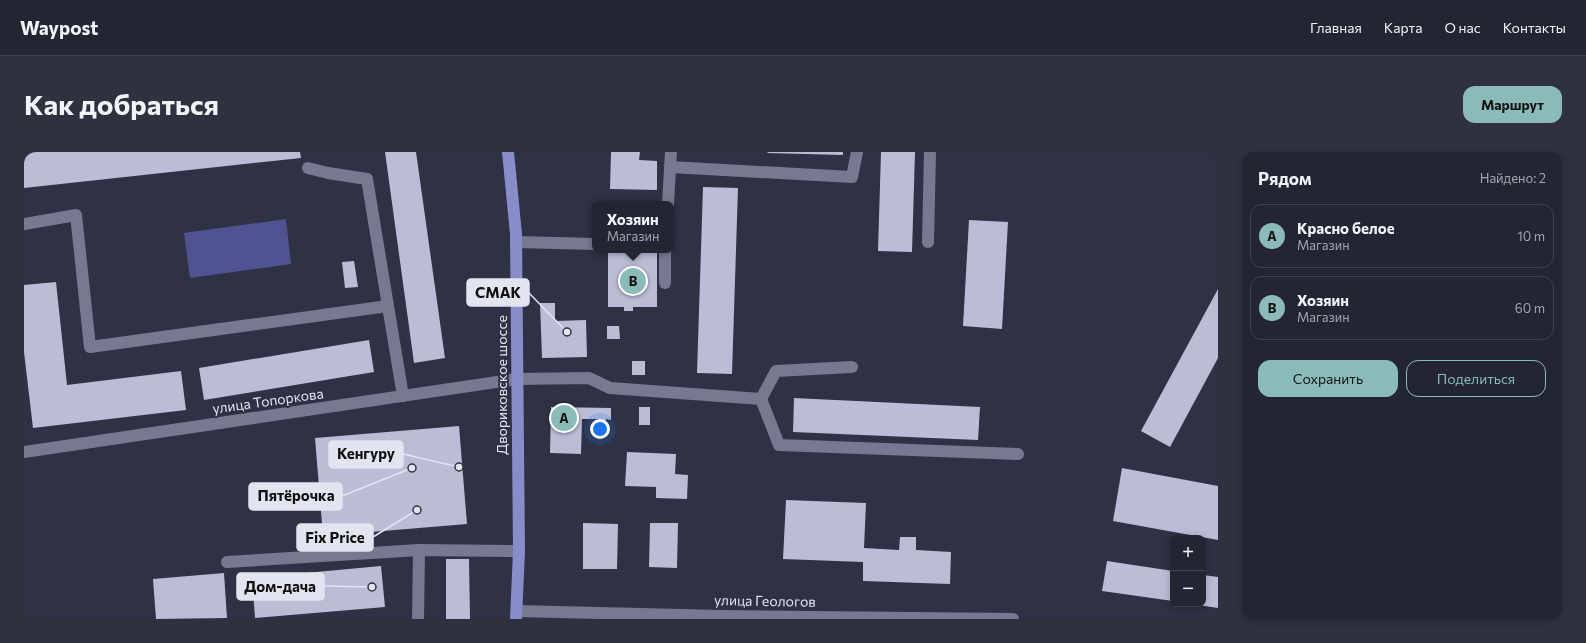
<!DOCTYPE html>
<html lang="ru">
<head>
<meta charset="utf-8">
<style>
  body { margin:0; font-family:Commissioner,sans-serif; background:#2f313f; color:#f1f3f6 }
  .controls { position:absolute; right:12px; bottom:12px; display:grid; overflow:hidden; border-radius:8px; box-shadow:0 2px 10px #0003 }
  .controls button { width:36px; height:36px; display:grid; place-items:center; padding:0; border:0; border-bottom:1px solid #40424e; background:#232533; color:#f1f3f6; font:20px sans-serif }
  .you { position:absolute; left:576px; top:277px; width:14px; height:14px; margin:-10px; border:3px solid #fff; border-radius:50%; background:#1a73e8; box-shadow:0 0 0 6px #1a73e833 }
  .badge { display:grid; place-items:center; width:26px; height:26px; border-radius:50%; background:#8bbbb9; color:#111; font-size:13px; font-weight:700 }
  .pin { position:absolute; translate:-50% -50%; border:2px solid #fff; box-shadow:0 1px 4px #0006 }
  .popup { position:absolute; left:568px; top:49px; width:82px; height:52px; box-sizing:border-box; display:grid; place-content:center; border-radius:8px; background:#232533; filter:drop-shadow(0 1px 3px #0005); font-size:13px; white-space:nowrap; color:#a3a5ac }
  .popup b { font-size:15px; color:#f1f3f6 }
  .popup::after { content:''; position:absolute; left:50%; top:100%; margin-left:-8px; border:8px solid transparent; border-top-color:#232533 }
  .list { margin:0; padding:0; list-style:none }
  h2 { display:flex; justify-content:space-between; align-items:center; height:52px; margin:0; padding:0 16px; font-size:17px }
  h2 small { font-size:13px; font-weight:400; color:#a3a5ac }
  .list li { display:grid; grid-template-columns:26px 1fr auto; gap:12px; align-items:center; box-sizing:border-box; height:64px; margin:0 8px 8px; padding:0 8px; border:1px solid #40424e; border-radius:12px }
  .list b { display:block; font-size:15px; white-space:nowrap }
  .list p { margin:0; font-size:13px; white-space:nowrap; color:#a3a5ac }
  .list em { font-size:13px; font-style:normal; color:#a3a5ac }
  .actions { display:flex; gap:8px; padding:12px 16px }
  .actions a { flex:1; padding:9px 0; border:1px solid #8bbbb9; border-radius:12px; text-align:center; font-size:14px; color:#8bbbb9 }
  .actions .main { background:#8bbbb9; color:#111 }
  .map { position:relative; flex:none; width:1194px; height:467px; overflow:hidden; border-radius:12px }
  header { display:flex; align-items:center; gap:24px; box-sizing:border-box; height:56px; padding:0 20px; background:#232533; border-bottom:1px solid #40424e }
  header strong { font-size:19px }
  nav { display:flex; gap:22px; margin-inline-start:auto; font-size:14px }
  .intro { display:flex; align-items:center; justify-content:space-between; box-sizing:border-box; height:96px; padding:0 24px }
  h1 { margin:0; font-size:28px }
  .button { padding:10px 18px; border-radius:12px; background:#8bbbb9; color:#111; font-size:14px; font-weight:700 }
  main { display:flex; gap:24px; padding:0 24px }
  aside { flex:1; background:#232533; border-radius:12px; box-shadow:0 2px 10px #0003 }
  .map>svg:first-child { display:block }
  .green { fill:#505291 }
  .building { fill:#babdd5 }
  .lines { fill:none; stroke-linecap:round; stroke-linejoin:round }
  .minor { stroke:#777990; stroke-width:12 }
  .major { stroke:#888cc8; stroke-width:12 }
  .labels { text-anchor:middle; stroke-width:4; stroke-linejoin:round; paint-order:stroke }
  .street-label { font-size:14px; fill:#e2e4f0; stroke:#2f3144 }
  .leader { fill:none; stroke:#e2e4f0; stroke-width:1.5 }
  .callout-dot { fill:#e2e4f0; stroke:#2f3144; stroke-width:1.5 }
  .callout { fill:#e2e4f0; stroke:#e2e4f0; stroke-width:1.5 }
  .callout-label { font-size:15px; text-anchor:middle; font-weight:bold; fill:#111 }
</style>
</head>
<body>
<header>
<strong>Waypost</strong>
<nav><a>Главная</a><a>Карта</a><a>О нас</a><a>Контакты</a></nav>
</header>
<div class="intro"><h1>Как добраться</h1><a class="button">Маршрут</a></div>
<main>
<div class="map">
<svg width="1194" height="467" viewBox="0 0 1194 467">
  <rect width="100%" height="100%" fill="#2f3144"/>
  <polygon class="green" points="262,67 267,112 166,126 160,81"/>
  <g class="building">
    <polygon points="0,0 276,0 277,6 0,36"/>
    <polygon points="361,0 392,0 421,206 390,211"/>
    <polygon points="587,0 616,0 615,8 633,9 633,38 586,37"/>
    <polygon points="744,0 819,0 819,3 743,1"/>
    <polygon points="857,0 891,0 888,100 854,99"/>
    <polygon points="679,35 714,36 708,222 673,221"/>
    <polygon points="945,68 984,70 978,177 939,174"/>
    <polygon points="584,100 633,100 633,155 609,155 609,159 600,159 600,155 584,155"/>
    <polygon points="330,109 334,135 321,136 318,110"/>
    <polygon points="32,130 43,233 157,219 162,258 9,276 0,200 0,133"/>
    <polygon points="1194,137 1194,206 1146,295 1117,279"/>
    <polygon points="516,151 531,151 531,169 562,168 563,205 518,206"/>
    <polygon points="583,174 595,174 596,187 583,187"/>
    <polygon points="345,188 350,220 180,248 175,216"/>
    <rect x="608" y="209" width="13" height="14"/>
    <polygon points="770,246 956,255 954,288 769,280"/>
    <polygon points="527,255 587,256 587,268 582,267 582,274 574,274 574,267 558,267 557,302 526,301"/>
    <rect x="615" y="255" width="11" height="18"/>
    <polygon points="435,274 443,372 299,384 291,286"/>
    <polygon points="603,300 652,302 651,322 664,323 663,347 632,346 632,335 601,334"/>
    <polygon points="1098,316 1194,334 1194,388 1089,369"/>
    <polygon points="762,348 842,351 840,396 875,398 876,385 892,385 892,398 927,400 926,432 839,429 839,410 759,407"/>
    <polygon points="559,371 594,372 593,417 559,417"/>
    <polygon points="626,371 654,371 653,416 625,415"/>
    <polygon points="422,407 445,407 446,467 422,467"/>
    <polygon points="1083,409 1149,419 1149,449 1078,439"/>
    <polygon points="357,414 361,455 231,466 228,426"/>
    <polygon points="200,421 203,466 132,467 129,427"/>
    <polygon points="1179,423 1194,425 1194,456 1174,453 1179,452"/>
  </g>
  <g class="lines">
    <g class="minor">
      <polyline points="646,15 828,25 833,0"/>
      <polyline points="644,52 647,0"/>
      <polyline points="0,72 52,63 66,195 364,154 343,27 304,21 284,16"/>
      <polyline points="492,90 571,92"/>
      <polyline points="904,90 906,0"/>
      <polyline points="641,98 641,131"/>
      <polyline points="364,154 379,244"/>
      <polyline points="737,247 752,219 828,215"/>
      <polyline points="0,300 493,227 565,226 586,236 737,247 755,293 994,302"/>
      <polyline points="203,410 395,398"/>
      <polyline points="493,459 699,464 989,467"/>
      <polyline points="394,467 395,398 495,399"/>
    </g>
    <polyline class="major" points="484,0 492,82 495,399 492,467"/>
  </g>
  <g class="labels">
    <g class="street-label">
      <text transform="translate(478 233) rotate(-90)" y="5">Двориковское шоссе</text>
      <text transform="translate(244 249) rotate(-8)" y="5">улица Топоркова</text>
      <text transform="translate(741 449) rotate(1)" y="5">улица Геологов</text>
    </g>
  </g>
  <path class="leader" d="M543 180L505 141M435 315L379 302M388 316L318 344M393 358L349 385M348 435L300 434"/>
  <g class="callout-dot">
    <circle cx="543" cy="180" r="4"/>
    <circle cx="435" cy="315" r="4"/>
    <circle cx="388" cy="316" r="4"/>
    <circle cx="393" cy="358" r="4"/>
    <circle cx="348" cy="435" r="4"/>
  </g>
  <g class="callout">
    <rect x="443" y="127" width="62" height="27" rx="4"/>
    <rect x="305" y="289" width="74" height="27" rx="4"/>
    <rect x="225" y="331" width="93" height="27" rx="4"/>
    <rect x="273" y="372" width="76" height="27" rx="4"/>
    <rect x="213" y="421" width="87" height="27" rx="4"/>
  </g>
  <g class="callout-label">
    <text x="474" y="146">СМАК</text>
    <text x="342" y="307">Кенгуру</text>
    <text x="272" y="349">Пятёрочка</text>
    <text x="311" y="391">Fix Price</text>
    <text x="256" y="440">Дом-дача</text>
  </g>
</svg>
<div class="controls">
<button>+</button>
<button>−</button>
</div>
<div class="you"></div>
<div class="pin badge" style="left:540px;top:266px">A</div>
<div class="pin badge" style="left:609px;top:129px">B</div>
<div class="popup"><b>Хозяин</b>Магазин</div>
</div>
<aside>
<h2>Рядом<small>Найдено: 2</small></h2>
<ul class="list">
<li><span class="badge">A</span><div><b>Красно белое</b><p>Магазин</p></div><em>10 m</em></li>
<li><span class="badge">B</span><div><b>Хозяин</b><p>Магазин</p></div><em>60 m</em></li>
</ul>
<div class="actions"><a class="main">Сохранить</a><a>Поделиться</a></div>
</aside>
</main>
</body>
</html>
